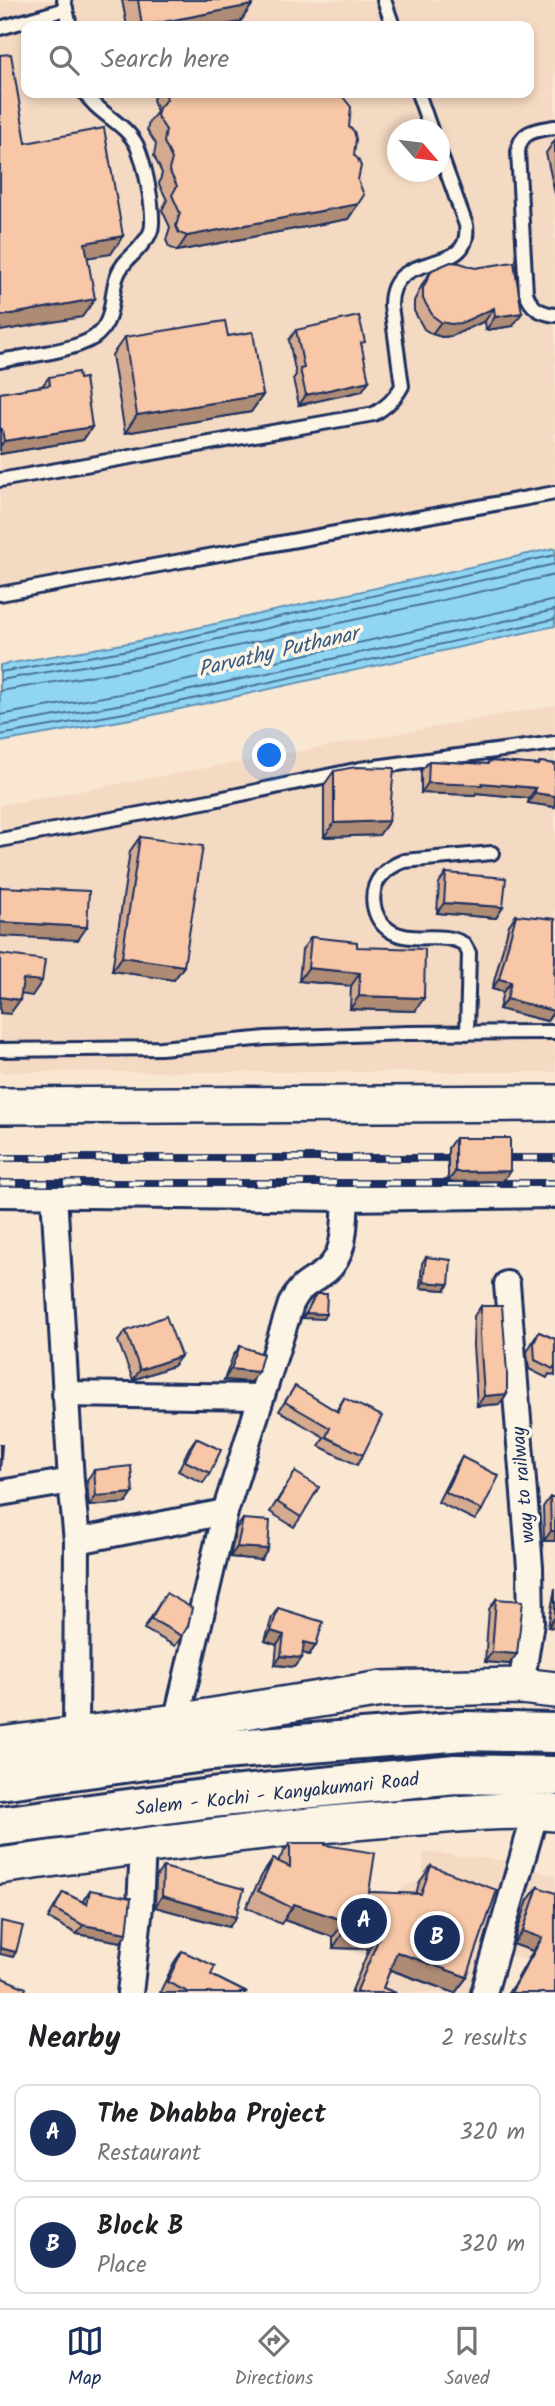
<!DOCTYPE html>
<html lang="en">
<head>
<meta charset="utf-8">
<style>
  body { margin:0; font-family:Kalam,sans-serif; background:#f6f6f6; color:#202124 }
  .compass { position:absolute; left:387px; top:119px; width:63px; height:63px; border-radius:50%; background:#fff; box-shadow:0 4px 10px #0003; rotate:118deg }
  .you { position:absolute; left:270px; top:756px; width:24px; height:24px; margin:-18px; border:5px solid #fff; border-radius:50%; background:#1a73e8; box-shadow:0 0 0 10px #1a73e833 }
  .badge { display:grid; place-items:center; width:46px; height:46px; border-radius:50%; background:#1b2f5e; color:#fff; font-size:23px; font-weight:700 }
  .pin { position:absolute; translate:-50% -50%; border:4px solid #fff; box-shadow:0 2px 7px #0006 }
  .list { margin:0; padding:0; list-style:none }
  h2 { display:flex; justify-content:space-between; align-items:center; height:91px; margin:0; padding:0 28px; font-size:30px }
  h2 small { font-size:23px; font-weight:400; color:#757577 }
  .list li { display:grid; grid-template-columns:46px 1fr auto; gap:21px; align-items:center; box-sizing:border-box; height:98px; margin:0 14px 14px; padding:0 14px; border:2px solid #e0e0e0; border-radius:14px }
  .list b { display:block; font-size:26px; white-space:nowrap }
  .list p { margin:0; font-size:23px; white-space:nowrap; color:#757577 }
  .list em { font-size:23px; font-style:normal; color:#757577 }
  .icon { flex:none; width:38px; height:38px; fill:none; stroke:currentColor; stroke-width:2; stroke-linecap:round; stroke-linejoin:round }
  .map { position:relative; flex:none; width:555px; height:1993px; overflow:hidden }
  .search { position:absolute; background:#fff; box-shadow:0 4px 10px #0003; left:21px; right:21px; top:21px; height:77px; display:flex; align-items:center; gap:18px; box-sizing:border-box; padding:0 24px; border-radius:14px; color:#757577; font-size:26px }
  .sheet { height:315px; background:#fff }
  nav { display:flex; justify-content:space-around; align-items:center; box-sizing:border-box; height:98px; border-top:2px solid #e0e0e0; background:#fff; font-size:19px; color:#757577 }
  nav a { display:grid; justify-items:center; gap:4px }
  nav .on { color:#1b2f5e }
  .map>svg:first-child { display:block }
  .built { fill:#f5dac3; fill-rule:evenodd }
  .water { fill:#90d6f2; stroke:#6193b7; stroke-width:2 }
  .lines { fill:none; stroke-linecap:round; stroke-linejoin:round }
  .shore { stroke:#4a7299; stroke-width:2 }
  .lane-casing { stroke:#1b2f5e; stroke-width:18 }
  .street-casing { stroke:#1b2f5e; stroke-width:30 }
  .secondary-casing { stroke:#1b2f5e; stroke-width:40 }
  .highway-casing { stroke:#1b2f5e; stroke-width:44 }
  .lane { stroke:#fcf5e5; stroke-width:12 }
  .street { stroke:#fcf5e5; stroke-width:24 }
  .secondary { stroke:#fcf5e5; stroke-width:35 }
  .highway { stroke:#fcf5e5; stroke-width:38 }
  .rail-casing { stroke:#1b2f5e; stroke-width:8 }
  .rail { stroke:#fcf5e5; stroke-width:5; stroke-dasharray:16; stroke-linecap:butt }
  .wall { fill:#d4ab90; stroke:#1b2f5e; stroke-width:2 }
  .shaded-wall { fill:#ad8b75; stroke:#1b2f5e; stroke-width:2 }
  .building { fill:#f7c7a7; stroke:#1b2f5e; stroke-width:2 }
  .labels { text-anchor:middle; stroke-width:7; stroke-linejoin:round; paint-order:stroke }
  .street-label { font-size:19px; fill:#1b2f5e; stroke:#fcf5e5 }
  .water-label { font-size:21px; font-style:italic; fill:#385983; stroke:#fcf5e5 }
</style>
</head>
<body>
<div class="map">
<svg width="555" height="1993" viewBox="0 0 555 1993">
  <rect width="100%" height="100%" fill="#fae7d2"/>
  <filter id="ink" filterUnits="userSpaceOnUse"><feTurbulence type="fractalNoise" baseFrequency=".0143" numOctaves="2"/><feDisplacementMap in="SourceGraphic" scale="14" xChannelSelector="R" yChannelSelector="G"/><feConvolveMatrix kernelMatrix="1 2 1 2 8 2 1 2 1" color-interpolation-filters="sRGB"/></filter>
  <g filter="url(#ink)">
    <g class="built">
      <path d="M0 0H555V491L0 604ZM26 26H529V93H26ZM398 130H440V172H398Z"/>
      <polygon points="555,705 555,1072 0,1072 0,805"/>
      <polygon points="424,1852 518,1862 472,1993 366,1993 403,1886 422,1879"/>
      <polygon points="531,1869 555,1876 555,1969 505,1954"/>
    </g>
    <polygon class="water" points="555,548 555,626 148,716 0,742 0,665 134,642"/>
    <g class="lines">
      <g class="shore">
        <polyline points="0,672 135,649 555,555"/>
        <polyline points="0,680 137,657 555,564"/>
        <polyline points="0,691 139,668 555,575"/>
        <polyline points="0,715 143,690 555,600"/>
        <polyline points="0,726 145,700 555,610"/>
        <polyline points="0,735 147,709 555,619"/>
      </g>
      <defs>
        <g id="lane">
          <polyline points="64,0 70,26"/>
          <polyline points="384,0 393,26"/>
          <polyline points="0,28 66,9"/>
          <polyline points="418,93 431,130"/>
          <path d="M555 127C537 130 520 130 518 152L526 293C531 308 540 313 555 315"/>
          <path d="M0 361C25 356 73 351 93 338 116 322 109 299 117 276 122 261 135 255 143 243 148 238 152 231 152 224 153 204 145 164 137 146 126 123 98 114 85 93"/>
          <path d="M0 480 374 414C387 406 395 399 402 386L391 306C390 245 473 280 466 225L440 153"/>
          <polyline points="0,594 555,493"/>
          <polyline points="0,840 214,800 360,769 555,743"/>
          <path d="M467 1033 469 953 464 944C442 930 411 945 389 930 372 918 368 892 381 876 388 868 396 864 404 861L492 853"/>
          <polyline points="0,1050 161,1048 266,1038 407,1033 555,1032"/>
        </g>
        <g id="street">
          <polyline points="0,1194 346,1198 555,1195"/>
          <polyline points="54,1194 71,1481 77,1541 76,1736"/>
          <polyline points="507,1284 530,1567 531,1622 521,1686"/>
          <polyline points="65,1394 261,1397"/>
          <polyline points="0,1493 71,1481"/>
          <polyline points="77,1541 225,1512"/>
          <path d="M176 1722 225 1512 291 1304C301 1285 305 1286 322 1274 347 1258 344 1224 346 1198"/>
          <polyline points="130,1993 140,1907 143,1846"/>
          <polyline points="484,1993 536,1811"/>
        </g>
        <g id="secondary">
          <polyline points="0,1106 555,1103"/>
          <polyline points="0,1745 176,1722 382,1689 521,1686 555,1690"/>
          <path d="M0 1866C135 1847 270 1827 406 1818 455 1815 506 1808 555 1813"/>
        </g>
        <g id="highway">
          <polyline points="0,1780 211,1751 463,1731 555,1733"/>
          <polyline points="0,1826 211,1798 455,1774 555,1776"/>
        </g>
      </defs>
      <use href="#lane" class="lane-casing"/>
      <use href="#street" class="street-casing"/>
      <use href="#secondary" class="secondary-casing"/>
      <use href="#highway" class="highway-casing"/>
      <use href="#lane" class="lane"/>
      <use href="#street" class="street"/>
      <use href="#secondary" class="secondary"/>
      <use href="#highway" class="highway"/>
      <defs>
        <g id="rail">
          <polyline points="0,1158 465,1158"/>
          <polyline points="490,1158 555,1158"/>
          <polyline points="0,1183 555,1183"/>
        </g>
      </defs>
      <use href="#rail" class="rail-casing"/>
      <use href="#rail" class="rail"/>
    </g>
    <g class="wall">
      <polygon points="122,0 252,0 252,5 240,22 219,26 127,26"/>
      <polygon points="156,93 343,93 343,97 358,180 358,204 348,219 177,251 169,247 166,240 170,227 162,210 167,200 159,184 162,173 154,156 156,144 147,130 149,122 157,112 153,99"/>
      <polygon points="555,140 555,194 546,153"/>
      <polygon points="451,262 513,326 486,330 485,321 452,336 442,337 432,334 424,329 414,311 414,301 423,283 432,270"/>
      <polygon points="296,330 362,346 362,391 299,405 293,379 296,375 289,340"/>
      <polygon points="228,336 263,395 251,412 125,433 112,355 125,337"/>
      <polygon points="49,377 79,379 92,427 83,440 0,454 0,393 42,386"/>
      <polygon points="429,761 487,764 489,761 538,765 540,762 555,764 555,807 528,803 529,798 476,793 475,795 421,793 421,771"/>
      <polygon points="334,771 389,821 379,835 324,837 324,785"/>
      <polygon points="140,837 184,966 174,980 112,971 130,851"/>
      <polygon points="446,873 503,907 496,918 437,913 439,883"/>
      <polygon points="516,915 554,974 554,1011 547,1021 499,1009 503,992 492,989 509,925"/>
      <polygon points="311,937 357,947 415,1011 350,1009 351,986 299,981 302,950"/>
      <polygon points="455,1138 503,1181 448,1182 448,1148"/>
      <polygon points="426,1257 445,1290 420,1288 422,1263"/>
      <polygon points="481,1306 507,1394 499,1404 477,1406 473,1345 474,1316"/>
      <polygon points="126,1331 181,1356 173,1366 133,1380 118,1341"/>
      <polygon points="539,1332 555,1339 555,1376 549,1374 547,1378 529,1369 527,1352 533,1341"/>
      <polygon points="240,1346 258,1372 251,1382 224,1380 233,1356"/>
      <polygon points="295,1386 336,1411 344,1398 363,1455 357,1465 319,1446 324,1437 279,1411"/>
      <polygon points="196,1438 210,1473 203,1483 178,1471 189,1448"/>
      <polygon points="462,1457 482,1510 475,1520 438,1502 455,1468"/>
      <polygon points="94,1470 133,1493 126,1503 89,1506 87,1480"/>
      <polygon points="295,1472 301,1517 294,1527 270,1512"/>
      <polygon points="550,1497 555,1497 555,1541 544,1541 543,1507"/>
      <polygon points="243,1519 268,1549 261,1560 230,1557 236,1529"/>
      <polygon points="555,1588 555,1628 548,1627"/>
      <polygon points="166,1593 182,1636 175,1646 144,1629"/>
      <polygon points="496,1599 509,1664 485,1662 489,1609"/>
      <polygon points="278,1608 316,1645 309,1655 302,1652 302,1658 295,1667 275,1665 277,1645 265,1641 272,1617"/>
      <polygon points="290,1843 325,1845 369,1892 416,1894 419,1883 431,1866 467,1977 455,1993 390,1970 383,1988 396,1993 351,1993 369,1949 333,1948 333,1937 284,1920 281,1924 246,1907 262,1875 273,1859 279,1862 279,1859"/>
      <polygon points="163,1867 236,1917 229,1927 155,1907 156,1877"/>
      <polygon points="538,1887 555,1993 508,1993 511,1990 533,1951 513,1944 528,1900"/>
      <polygon points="90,1890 121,1942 77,1934 48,1918 63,1892 83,1902 84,1899"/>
      <polygon points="182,1951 211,1975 247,1993 162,1993 160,1992 175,1961"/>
    </g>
    <g class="shaded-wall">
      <polygon points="252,5 240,22 219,26 142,26"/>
      <polygon points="358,204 348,219 177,251 187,236"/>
      <polygon points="123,236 111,254 73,260 85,243"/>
      <polygon points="95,299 82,317 0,331 0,316"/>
      <polygon points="494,308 485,321 452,336 442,337 432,334 441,322"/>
      <polygon points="522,313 513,326 486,330 495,317"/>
      <polygon points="369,381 362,391 299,405 306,395"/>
      <polygon points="263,395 251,412 125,433 137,415"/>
      <polygon points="92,427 83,440 0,454 0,447 4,441"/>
      <polygon points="428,783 482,783 536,788 529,798 476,793 475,795 421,793"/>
      <polygon points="535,793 555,796 555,807 528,803"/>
      <polygon points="389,821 379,835 324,837 334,823"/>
      <polygon points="444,903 503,907 496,918 437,913"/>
      <polygon points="0,922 87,927 78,940 0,936"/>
      <polygon points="122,957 184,966 174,980 112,971"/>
      <polygon points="308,968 360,973 351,986 299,981"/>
      <polygon points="23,979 42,981 32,996 13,993"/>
      <polygon points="499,979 511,982 503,992 492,989"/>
      <polygon points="359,996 424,998 415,1011 350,1009"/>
      <polygon points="0,997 20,1000 10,1014 0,1013"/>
      <polygon points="507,999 554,1011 547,1021 499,1009"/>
      <polygon points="510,1171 503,1181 448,1182 455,1172"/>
      <polygon points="423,1282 449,1284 445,1290 420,1288"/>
      <polygon points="306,1313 326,1314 323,1319 302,1318"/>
      <polygon points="181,1356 173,1366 133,1380 140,1370"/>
      <polygon points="231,1369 258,1372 251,1382 224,1380"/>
      <polygon points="507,1394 499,1404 477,1406 484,1396"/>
      <polygon points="133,1493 126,1503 89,1506 96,1496"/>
      <polygon points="551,1531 555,1531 555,1541 544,1541"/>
      <polygon points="237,1547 268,1549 261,1560 230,1557"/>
      <polygon points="555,1617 555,1628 548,1627"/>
      <polygon points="271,1631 284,1635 277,1645 265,1641"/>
      <polygon points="304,1642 316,1645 309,1655 297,1651"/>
      <polygon points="492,1652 517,1654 509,1664 485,1662"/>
      <polygon points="281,1656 302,1658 295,1667 275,1665"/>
      <polygon points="162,1896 236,1917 229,1927 155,1907"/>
      <polygon points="294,1904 345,1921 333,1937 284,1920"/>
      <polygon points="83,1925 127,1933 121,1942 77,1934"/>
      <polygon points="344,1931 381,1933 369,1949 333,1948"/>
      <polygon points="523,1931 542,1938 533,1951 513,1944"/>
      <polygon points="0,1948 16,1952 13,1957 0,1954"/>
      <polygon points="397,1952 467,1977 455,1993 386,1968"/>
    </g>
    <g class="building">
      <polygon points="138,0 252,0 252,5 142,26"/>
      <polygon points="11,54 26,143 104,128 123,236 85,243 95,299 0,316 0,55"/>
      <polygon points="165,93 343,93 343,97 351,107 349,127 354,131 356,139 354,155 358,159 361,166 358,180 364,195 358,204 187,236 179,233 176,226 180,213 172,195 177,186 169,170 172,159 164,142 166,130 157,116 159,108 167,99"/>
      <polygon points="451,262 460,263 475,268 514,262 522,313 495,317 494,308 461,323 451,324 441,322 433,316 423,299 423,288 432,270"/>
      <polygon points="359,316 365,342 361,343 369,381 306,395 300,369 304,368 296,330"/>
      <polygon points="225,321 228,336 253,332 263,395 137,415 125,337"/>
      <polygon points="78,372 79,379 85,378 92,427 4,441 2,429 0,429 0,393 50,385 49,377"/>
      <polygon points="429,761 488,764 489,761 539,765 540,762 555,764 555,796 535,793 536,788 482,783 482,785 428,783"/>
      <polygon points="355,767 394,768 389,821 334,823 334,771"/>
      <polygon points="140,837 203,846 184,966 122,957"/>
      <polygon points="446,873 506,878 503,907 444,903"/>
      <polygon points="0,887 89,891 87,927 0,922"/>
      <polygon points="516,915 555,919 555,961 554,974 555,975 554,1011 507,999 511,982 499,979"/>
      <polygon points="311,937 357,942 357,947 425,949 424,998 359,996 360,973 308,968"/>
      <polygon points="0,954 45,960 42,981 23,979 20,1000 0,997"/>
      <polygon points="455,1138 510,1138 510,1171 455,1172"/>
      <polygon points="426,1257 451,1260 449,1284 423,1282"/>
      <polygon points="316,1294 327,1294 326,1314 306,1313"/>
      <polygon points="481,1306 502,1306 507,1373 507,1394 484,1396 480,1334"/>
      <polygon points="166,1316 181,1356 140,1370 126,1331"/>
      <polygon points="539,1332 555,1339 555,1365 553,1369 535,1360 534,1343"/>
      <polygon points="240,1346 263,1354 258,1372 231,1369"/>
      <polygon points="295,1386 338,1412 344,1398 382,1416 363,1455 326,1437 330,1428 285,1402"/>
      <polygon points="196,1438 221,1450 210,1473 185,1461"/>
      <polygon points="0,1445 2,1445 0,1471"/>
      <polygon points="462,1457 499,1476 482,1510 445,1492"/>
      <polygon points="131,1466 133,1493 96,1496 94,1470"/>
      <polygon points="295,1472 319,1487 301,1517 277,1502"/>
      <polygon points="550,1497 555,1497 555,1531 551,1531"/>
      <polygon points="243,1519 270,1521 268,1549 237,1547"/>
      <polygon points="166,1593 192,1608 188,1626 182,1636 151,1619"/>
      <polygon points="496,1599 523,1601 517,1654 492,1652"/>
      <polygon points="278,1608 323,1622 316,1645 304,1642 302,1658 281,1656 284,1635 271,1631"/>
      <polygon points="290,1843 325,1843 325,1845 375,1853 369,1892 421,1894 431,1866 497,1890 467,1977 397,1952 383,1988 396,1993 356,1993 381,1933 344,1931 345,1921 294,1904 292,1908 258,1891 273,1859 290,1867"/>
      <polygon points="163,1867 244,1889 236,1917 162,1896"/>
      <polygon points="538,1887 555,1893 555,1993 509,1993 510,1990 512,1991 542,1938 523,1931"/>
      <polygon points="90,1890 131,1898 127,1933 83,1925 54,1909 63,1892 87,1904"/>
      <polygon points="1,1921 23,1926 16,1952 0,1948"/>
      <polygon points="182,1951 215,1966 211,1975 247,1993 190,1993 167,1982"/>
      <polygon points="0,1977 26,1988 24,1993 0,1993"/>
    </g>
  </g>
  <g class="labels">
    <g class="street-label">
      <text transform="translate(522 1485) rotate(-95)" y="7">way to railway</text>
      <text transform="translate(277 1793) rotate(-6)" y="7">Salem - Kochi - Kanyakumari Road</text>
    </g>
    <g class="water-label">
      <text transform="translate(278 651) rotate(-13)" y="7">Parvathy Puthanar</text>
    </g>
  </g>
</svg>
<svg class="compass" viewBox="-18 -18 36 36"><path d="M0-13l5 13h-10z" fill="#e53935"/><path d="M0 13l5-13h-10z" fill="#757577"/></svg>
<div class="you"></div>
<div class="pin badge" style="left:364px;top:1921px">A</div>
<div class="pin badge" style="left:437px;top:1938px">B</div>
<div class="search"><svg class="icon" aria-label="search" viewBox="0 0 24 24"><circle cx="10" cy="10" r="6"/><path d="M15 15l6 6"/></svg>Search here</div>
</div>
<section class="sheet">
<h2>Nearby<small>2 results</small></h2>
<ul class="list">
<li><span class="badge">A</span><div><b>The Dhabba Project</b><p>Restaurant</p></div><em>320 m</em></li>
<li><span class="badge">B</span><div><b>Block B</b><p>Place</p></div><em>320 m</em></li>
</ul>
</section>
<nav>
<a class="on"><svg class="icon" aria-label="map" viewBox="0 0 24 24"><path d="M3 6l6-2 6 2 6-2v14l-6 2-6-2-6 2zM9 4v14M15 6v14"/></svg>Map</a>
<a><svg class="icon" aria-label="directions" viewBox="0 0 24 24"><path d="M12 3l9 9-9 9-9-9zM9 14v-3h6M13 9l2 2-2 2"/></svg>Directions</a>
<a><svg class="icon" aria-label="saved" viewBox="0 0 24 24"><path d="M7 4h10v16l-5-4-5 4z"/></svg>Saved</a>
</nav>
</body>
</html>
